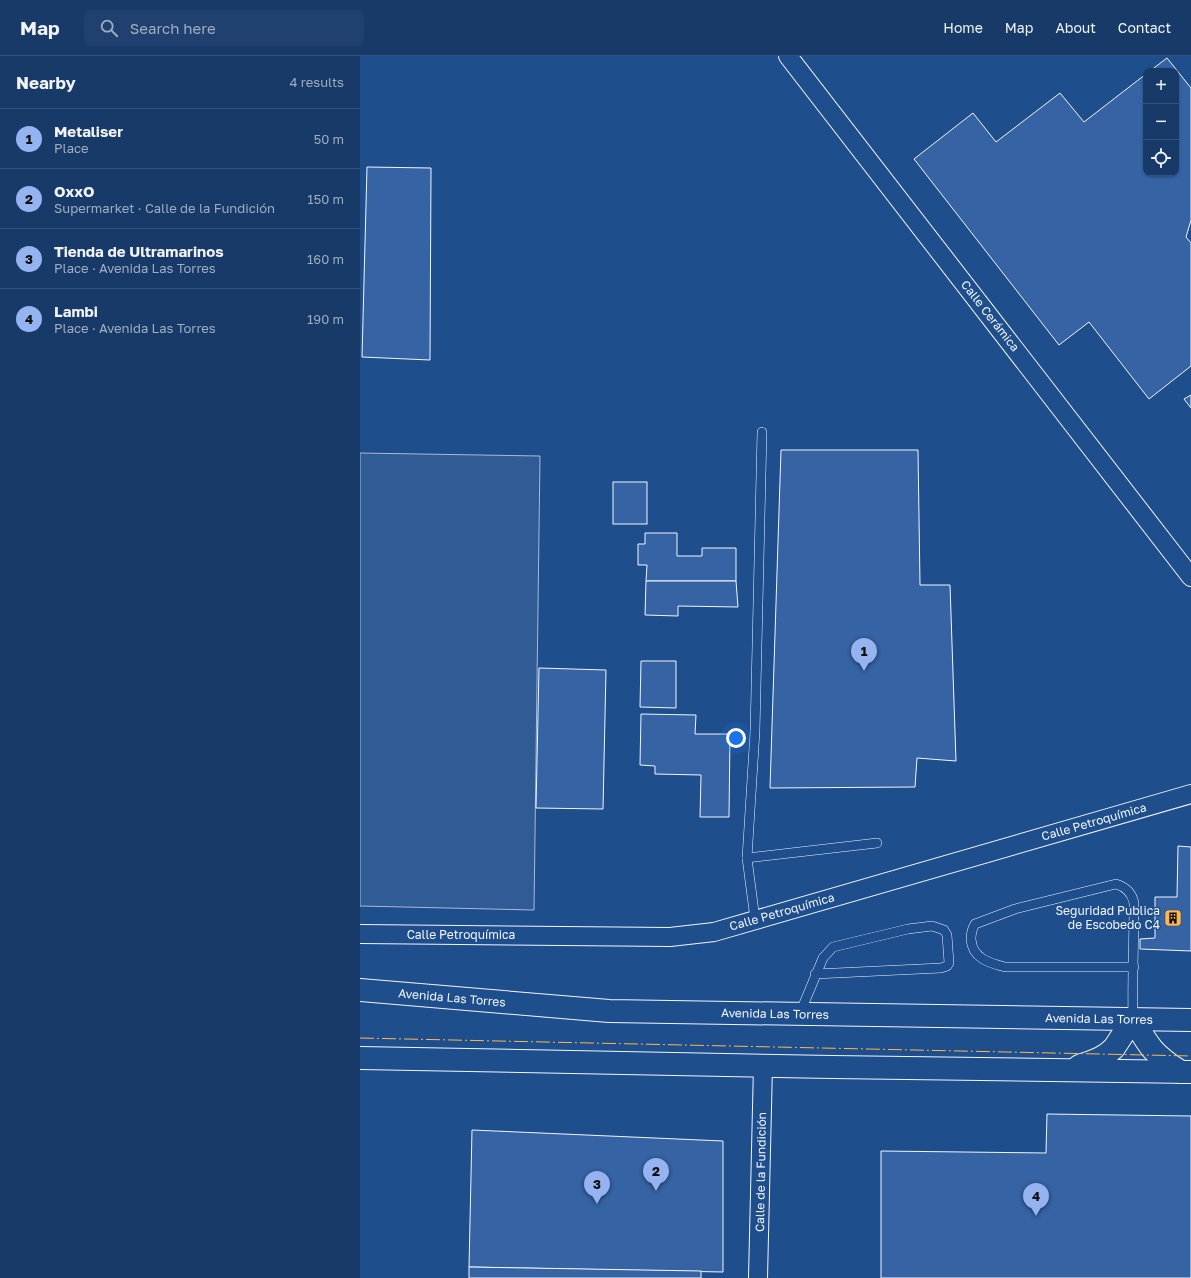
<!DOCTYPE html>
<html lang="en">
<head>
<meta charset="utf-8">
<style>
  body { margin:0; font-family:"Golos Text",sans-serif; background:#20416f; color:#f1f3f6 }
  .controls { position:absolute; right:12px; top:12px; display:grid; overflow:hidden; border-radius:8px; box-shadow:0 1px 3px #0004 }
  .controls button { width:36px; height:36px; display:grid; place-items:center; padding:0; border:0; border-bottom:1px solid #36547d; background:#173a69; color:#f1f3f6; font:20px sans-serif }
  .you { position:absolute; left:376px; top:682px; width:14px; height:14px; margin:-10px; border:3px solid #fff; border-radius:50%; background:#1a73e8; box-shadow:0 0 0 6px #1a73e833 }
  .badge { display:grid; place-items:center; width:26px; height:26px; border-radius:50%; background:#95b2f1; color:#111; font-size:13px; font-weight:700 }
  .pin { position:absolute; translate:-50% -33px; filter:drop-shadow(0 1px 2px #0008) }
  .pin::after { content:''; position:absolute; top:21px; width:14px; height:12px; background:inherit; clip-path:polygon(0 0,100% 0,50% 100%) }
  .list { margin:0; padding:0; list-style:none }
  h2 { display:flex; justify-content:space-between; align-items:center; height:52px; margin:0; padding:0 16px; font-size:17px }
  h2 small { font-size:13px; font-weight:400; color:#9eadc0 }
  .list li { display:grid; grid-template-columns:26px 1fr auto; gap:12px; align-items:center; box-sizing:border-box; height:60px; padding:0 16px; border-top:1px solid #36547d }
  .list b { display:block; font-size:15px; white-space:nowrap }
  .list p { margin:0; font-size:13px; white-space:nowrap; color:#9eadc0 }
  .list em { font-size:13px; font-style:normal; color:#9eadc0 }
  .icon { flex:none; width:22px; height:22px; fill:none; stroke:currentColor; stroke-width:2; stroke-linecap:round; stroke-linejoin:round }
  .map { position:relative; flex:none; width:831px; height:1222px; overflow:hidden }
  header { display:flex; align-items:center; gap:24px; box-sizing:border-box; height:56px; padding:0 20px; background:#173a69; border-bottom:1px solid #36547d }
  header strong { font-size:19px }
  nav { display:flex; gap:22px; margin-inline-start:auto; font-size:14px }
  .search { width:280px; height:36px; background:#20416f; display:flex; align-items:center; gap:10px; box-sizing:border-box; padding:0 14px; border-radius:8px; color:#9eadc0; font-size:15px }
  main { display:flex }
  aside { flex:1; background:#173a69 }
  .map>svg:first-child { display:block }
  .built { fill:#305b95; stroke:#a8bbd7 }
  .building { fill:#3563a3; stroke:#f2f6ff }
  .lines { fill:none; stroke-linecap:round; stroke-linejoin:round }
  .service-casing { stroke:#f2f6ff; stroke-width:10 }
  .minor-casing { stroke:#f2f6ff; stroke-width:20 }
  .secondary-casing { stroke:#f2f6ff; stroke-width:24 }
  .service { stroke:#1f4e8c; stroke-width:9 }
  .minor { stroke:#1f4e8c; stroke-width:18 }
  .secondary { stroke:#1f4e8c; stroke-width:22 }
  .power { stroke:#ffb74d; stroke-width:1; stroke-dasharray:14 3 2 3; stroke-linecap:butt }
  .labels { text-anchor:middle; stroke-width:3; stroke-linejoin:round; paint-order:stroke }
  .street-label { font-size:12px; fill:#f2f6ff; stroke:#1f4e8c }
  .poi-label { font-size:12px; fill:#f2f6ff; stroke:#1f4e8c; text-anchor:end }
</style>
</head>
<body>
<header>
<strong>Map</strong>
<div class="search"><svg class="icon" aria-label="search" viewBox="0 0 24 24"><circle cx="10" cy="10" r="6"/><path d="M15 15l6 6"/></svg>Search here</div>
<nav><a>Home</a><a>Map</a><a>About</a><a>Contact</a></nav>
</header>
<main>
<aside>
<h2>Nearby<small>4 results</small></h2>
<ul class="list">
<li><span class="badge">1</span><div><b>Metaliser</b><p>Place</p></div><em>50 m</em></li>
<li><span class="badge">2</span><div><b>OxxO</b><p>Supermarket · Calle de la Fundición</p></div><em>150 m</em></li>
<li><span class="badge">3</span><div><b>Tienda de Ultramarinos</b><p>Place · Avenida Las Torres</p></div><em>160 m</em></li>
<li><span class="badge">4</span><div><b>Lambi</b><p>Place · Avenida Las Torres</p></div><em>190 m</em></li>
</ul>
</aside>
<div class="map">
<svg width="831" height="1222" viewBox="0 0 831 1222">
  <rect width="100%" height="100%" fill="#1f4e8c"/>
  <polygon class="built" points="0,397 180,400 174,854 0,850"/>
  <g class="building">
    <polygon points="807,2 831,32 831,164 826,181 831,187 831,310 789,343 729,266 699,289 554,103 613,57 636,86 700,37 724,66 786,18 786,117 816,117 816,15 790,15"/>
    <polygon points="7,111 71,112 70,304 2,301"/>
    <polygon points="831,339 831,352 824,343"/>
    <polygon points="421,394 558,394 560,529 590,529 596,705 557,702 555,731 410,732"/>
    <rect x="253" y="426" width="34" height="42"/>
    <polygon points="285,477 317,477 317,500 342,500 342,492 376,492 376,525 286,525 287,509 278,509 278,488 285,488"/>
    <polygon points="286,525 376,525 378,551 318,550 318,560 285,559"/>
    <polygon points="281,605 316,605 316,652 280,651"/>
    <polygon points="179,612 246,614 243,753 176,752"/>
    <polygon points="281,658 336,659 335,678 370,678 369,761 340,761 341,719 295,718 295,710 280,709"/>
    <polygon points="818,790 831,791 831,895 780,893 780,883 795,882 795,841 817,841"/>
    <polygon points="687,1058 831,1060 831,1222 521,1222 521,1095 686,1097"/>
    <polygon points="112,1074 363,1085 363,1216 109,1211"/>
    <polygon points="109,1211 341,1215 341,1222 109,1222"/>
  </g>
  <g class="lines">
    <defs>
      <g id="service">
        <polyline points="387,802 517,787"/>
        <polyline points="395,863 387,802 395,675 402,376"/>
        <polyline points="440,957 463,902 473,891 548,873 572,870 584,874 587,879 589,907 587,910 581,912 455,918"/>
        <path d="M773 963C772 925 774 886 774 847 772 837 766 831 756 828L655 853 615 868C612 873 611 877 611 883 612 902 629 907 645 911H774"/>
      </g>
      <g id="minor">
        <polyline points="428,0 831,521"/>
        <polyline points="0,878 310,881 354,876 831,738"/>
        <polyline points="398,1222 403,1009"/>
      </g>
      <g id="secondary">
        <polyline points="0,934 249,955 831,964"/>
        <polyline points="0,1002 472,1011 831,1016"/>
        <path d="M719 1010C733 1005 743 1003 754 992L773 963C789 991 794 999 821 1016"/>
      </g>
    </defs>
    <use href="#service" class="service-casing"/>
    <use href="#minor" class="minor-casing"/>
    <use href="#secondary" class="secondary-casing"/>
    <use href="#service" class="service"/>
    <use href="#minor" class="minor"/>
    <use href="#secondary" class="secondary"/>
    <polyline class="power" points="0,982 831,1000"/>
  </g>
  <defs>
    <symbol id="building-square" viewBox="-11 -11 22 22"><rect x="-9" y="-9" width="18" height="18" rx="4" fill="#ffb74d" stroke="#1f4e8c"/><path d="M-4-6H4V6H1V3H-1V6H-4ZM-2.5-4.3h1.7v1.8h-1.7ZM.8-4.3h1.7v1.8H.8ZM-2.5-1h1.7V.8h-1.7ZM.8-1h1.7V.8H.8Z" fill="#111"/></symbol>
  </defs>
  <g fill-rule="evenodd">
    <use href="#building-square" x="803" y="852" width="20" height="20"/>
  </g>
  <g class="labels">
    <g class="street-label">
      <text transform="translate(630 260) rotate(52)" y="4">Calle Cerámica</text>
      <text transform="translate(734 766) rotate(-16)" y="4">Calle Petroquímica</text>
      <text transform="translate(422 856) rotate(-16)" y="4">Calle Petroquímica</text>
      <text x="101" y="883">Calle Petroquímica</text>
      <text transform="translate(92 942) rotate(5)" y="4">Avenida Las Torres</text>
      <text transform="translate(415 958) rotate(1)" y="4">Avenida Las Torres</text>
      <text transform="translate(739 963) rotate(1)" y="4">Avenida Las Torres</text>
      <text transform="translate(401 1116) rotate(-89)" y="4">Calle de la Fundición</text>
    </g>
    <g class="poi-label">
      <text x="800" y="859">Seguridad Publica<tspan x="800" dy="14">de Escobedo C4</tspan></text>
    </g>
  </g>
</svg>
<div class="controls">
<button>+</button>
<button>−</button>
<button><svg class="icon" aria-label="locate" viewBox="0 0 24 24"><circle cx="12" cy="12" r="6"/><path d="M12 2v4M12 18v4M2 12h4M18 12h4"/></svg></button>
</div>
<div class="you"></div>
<div class="pin badge" style="left:504px;top:615px">1</div>
<div class="pin badge" style="left:296px;top:1135px">2</div>
<div class="pin badge" style="left:237px;top:1148px">3</div>
<div class="pin badge" style="left:676px;top:1160px">4</div>
</div>
</main>
</body>
</html>
